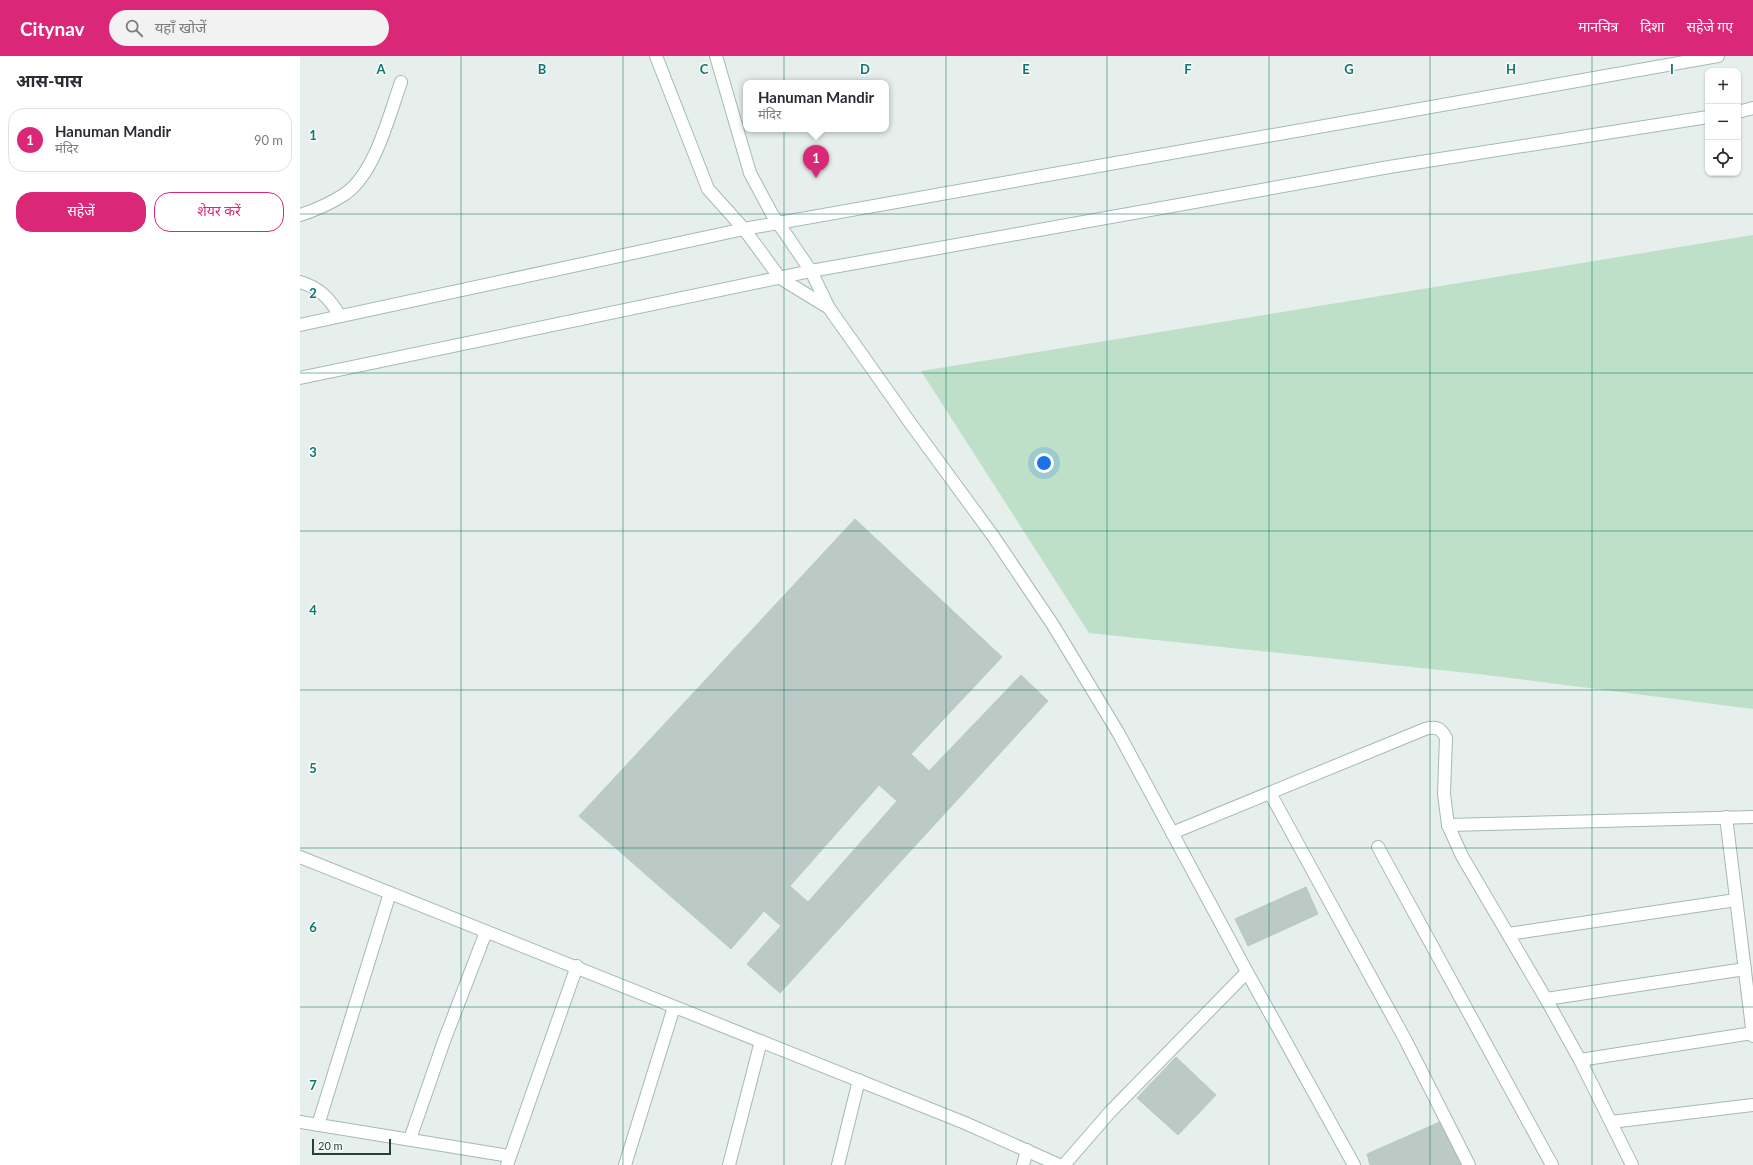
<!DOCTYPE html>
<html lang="hi">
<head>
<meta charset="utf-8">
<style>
  body { margin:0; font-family:Lato,"Noto Sans Devanagari",sans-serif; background:#f2f2f3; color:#2b2b33 }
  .controls { position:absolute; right:12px; top:12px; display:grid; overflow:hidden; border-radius:8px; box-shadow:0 1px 3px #0004 }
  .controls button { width:36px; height:36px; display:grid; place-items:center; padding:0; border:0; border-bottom:1px solid #e1e1e2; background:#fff; color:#2b2b33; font:20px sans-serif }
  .scale { position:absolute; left:12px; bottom:10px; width:79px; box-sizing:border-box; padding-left:4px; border:2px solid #24423a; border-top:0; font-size:11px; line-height:14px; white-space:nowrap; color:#24423a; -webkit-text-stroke:3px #f7fbf9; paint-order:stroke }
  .you { position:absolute; left:744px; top:407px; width:14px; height:14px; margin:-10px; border:3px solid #fff; border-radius:50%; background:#1a73e8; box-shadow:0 0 0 6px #1a73e833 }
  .badge { display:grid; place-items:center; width:26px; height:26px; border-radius:50%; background:#db2777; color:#fff; font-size:13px; font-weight:700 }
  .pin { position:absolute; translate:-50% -33px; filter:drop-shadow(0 1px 2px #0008) }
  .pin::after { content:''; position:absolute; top:21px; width:14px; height:12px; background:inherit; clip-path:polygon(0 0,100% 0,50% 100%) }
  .popup { position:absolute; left:443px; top:24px; width:146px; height:52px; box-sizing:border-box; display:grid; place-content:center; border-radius:8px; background:#fff; filter:drop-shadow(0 1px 3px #0005); font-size:13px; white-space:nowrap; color:#7c7c81 }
  .popup b { font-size:15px; color:#2b2b33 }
  .popup::after { content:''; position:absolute; left:50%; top:100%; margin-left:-8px; border:8px solid transparent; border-top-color:#fff }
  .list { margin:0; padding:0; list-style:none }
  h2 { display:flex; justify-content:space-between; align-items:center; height:52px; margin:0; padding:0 16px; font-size:17px }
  h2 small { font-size:13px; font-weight:400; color:#7c7c81 }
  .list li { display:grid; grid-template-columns:26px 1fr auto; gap:12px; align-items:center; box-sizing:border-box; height:64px; margin:0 8px 8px; padding:0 8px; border:1px solid #e1e1e2; border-radius:16px }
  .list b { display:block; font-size:15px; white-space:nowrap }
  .list p { margin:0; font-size:13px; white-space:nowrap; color:#7c7c81 }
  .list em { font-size:13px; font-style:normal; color:#7c7c81 }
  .actions { display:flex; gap:8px; padding:12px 16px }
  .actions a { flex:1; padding:9px 0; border:1px solid #db2777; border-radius:16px; text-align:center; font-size:14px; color:#db2777 }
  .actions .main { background:#db2777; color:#fff }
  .icon { flex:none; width:22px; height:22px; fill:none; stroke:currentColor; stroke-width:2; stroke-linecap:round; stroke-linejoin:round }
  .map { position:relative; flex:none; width:1453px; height:1109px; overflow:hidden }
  header { display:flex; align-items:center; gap:24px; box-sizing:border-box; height:56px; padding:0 20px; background:#db2777; color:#fff }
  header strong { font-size:19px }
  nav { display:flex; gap:22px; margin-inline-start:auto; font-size:14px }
  .search { width:280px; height:36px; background:#f2f2f3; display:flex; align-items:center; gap:10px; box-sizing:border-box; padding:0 14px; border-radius:22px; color:#7c7c81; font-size:15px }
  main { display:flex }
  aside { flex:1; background:#fff }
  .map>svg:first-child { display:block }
  .green { fill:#bfe0c8 }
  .building { fill:#bbcac4; stroke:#b8c9c2; fill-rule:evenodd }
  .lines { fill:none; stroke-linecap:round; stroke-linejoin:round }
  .lane-casing { stroke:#a8b8b2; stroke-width:14 }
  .street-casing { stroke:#a8b8b2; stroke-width:14 }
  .secondary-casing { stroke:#a4bbb3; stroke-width:14 }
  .lane { stroke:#fff; stroke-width:12 }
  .street { stroke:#fff; stroke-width:12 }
  .secondary { stroke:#fff; stroke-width:12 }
  .grid { fill:none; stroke:#0f766e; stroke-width:1; stroke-opacity:0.55 }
  .grid-label { font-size:13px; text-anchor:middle; font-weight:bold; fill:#0f766e; stroke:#f7fbf9; stroke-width:3; stroke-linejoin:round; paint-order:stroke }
</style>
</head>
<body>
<header>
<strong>Citynav</strong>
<div class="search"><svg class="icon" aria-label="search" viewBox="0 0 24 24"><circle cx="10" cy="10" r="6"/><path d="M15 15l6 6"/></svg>यहाँ खोजें</div>
<nav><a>मानचित्र</a><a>दिशा</a><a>सहेजे गए</a></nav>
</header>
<main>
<aside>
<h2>आस-पास<small></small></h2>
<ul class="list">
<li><span class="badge">1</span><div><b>Hanuman Mandir</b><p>मंदिर</p></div><em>90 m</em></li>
</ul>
<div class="actions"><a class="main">सहेजें</a><a>शेयर करें</a></div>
</aside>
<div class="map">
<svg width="1453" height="1109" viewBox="0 0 1453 1109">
  <rect width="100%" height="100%" fill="#e6efeb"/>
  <polygon class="green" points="1453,179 1453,653 1178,618 789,577 621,315"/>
  <g class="building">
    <path d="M555 463 702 601 611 698 629 715 721 619 748 645 480 937 447 908 481 870 464 855 431 893 279 760ZM579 729 597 745 508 846 490 830Z"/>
    <polygon points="1006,831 1018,858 948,890 935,863"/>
    <polygon points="876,1001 916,1039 878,1079 837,1042"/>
    <polygon points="1142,1065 1161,1109 1070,1109 1067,1098"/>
  </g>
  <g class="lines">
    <defs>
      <g id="lane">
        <path d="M0 159C16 154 31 147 45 138 75 117 89 60 101 26"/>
        <path d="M0 226C20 232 30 243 40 260"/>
      </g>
      <g id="street">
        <polyline points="970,737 1106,985 1169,1109"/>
        <polyline points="1426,761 1453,980"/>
        <polyline points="1148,769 1453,761"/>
        <path d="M872 777 1125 673C1136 670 1141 672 1146 682L1144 738 1148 769 1162 800 1246 943 1280 1004 1332 1109"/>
        <polyline points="1078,791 1252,1109"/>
        <polyline points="0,801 665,1067 759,1109"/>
        <polyline points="1208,878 1436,844"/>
        <polyline points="1246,943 1445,913"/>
        <polyline points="1280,1004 1453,977"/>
        <polyline points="0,1066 210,1100"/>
        <polyline points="1311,1066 1453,1049"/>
        <polyline points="18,1069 90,837"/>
        <polyline points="110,1083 144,985 186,876"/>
        <polyline points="207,1109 277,910"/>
        <polyline points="325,1109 374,951"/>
        <polyline points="429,1109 461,985"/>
        <polyline points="538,1109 559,1024"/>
        <polyline points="723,1109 727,1094"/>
        <polyline points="764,1109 810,1056 947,916"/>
      </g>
      <g id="secondary">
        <polyline points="356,0 408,133 444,173 480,222 529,252"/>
        <polyline points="416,0 450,117 472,158 511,215 529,252 611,368 693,480 753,569 819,678 947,916 1054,1109"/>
        <polyline points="1438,56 1453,52"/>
        <polyline points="0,269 444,173 1418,0"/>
        <polyline points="0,322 511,215 1089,111 1408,61"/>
      </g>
    </defs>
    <use href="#lane" class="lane-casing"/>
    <use href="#street" class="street-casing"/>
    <use href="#secondary" class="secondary-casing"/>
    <use href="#lane" class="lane"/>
    <use href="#street" class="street"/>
    <use href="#secondary" class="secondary"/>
  </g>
  <path class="grid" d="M161 0V1109M323 0V1109M484 0V1109M646 0V1109M807 0V1109M969 0V1109M1130 0V1109M1292 0V1109M0 158H1453M0 317H1453M0 475H1453M0 634H1453M0 792H1453M0 951H1453"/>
  <g class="grid-label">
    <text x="81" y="18">A</text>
    <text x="242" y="18">B</text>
    <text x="404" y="18">C</text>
    <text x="565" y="18">D</text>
    <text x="726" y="18">E</text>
    <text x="888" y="18">F</text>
    <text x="1049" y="18">G</text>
    <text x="1211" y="18">H</text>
    <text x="1372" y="18">I</text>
    <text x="13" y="84">1</text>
    <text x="13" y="242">2</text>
    <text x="13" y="401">3</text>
    <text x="13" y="559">4</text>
    <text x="13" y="717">5</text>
    <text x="13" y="876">6</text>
    <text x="13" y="1034">7</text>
  </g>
</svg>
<div class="controls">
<button>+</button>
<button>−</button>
<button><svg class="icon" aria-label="locate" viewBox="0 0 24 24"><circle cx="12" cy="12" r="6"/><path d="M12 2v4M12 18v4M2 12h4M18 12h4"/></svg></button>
</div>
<div class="scale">20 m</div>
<div class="you"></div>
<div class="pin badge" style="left:516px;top:122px">1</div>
<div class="popup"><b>Hanuman Mandir</b>मंदिर</div>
</div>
</main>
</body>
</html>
